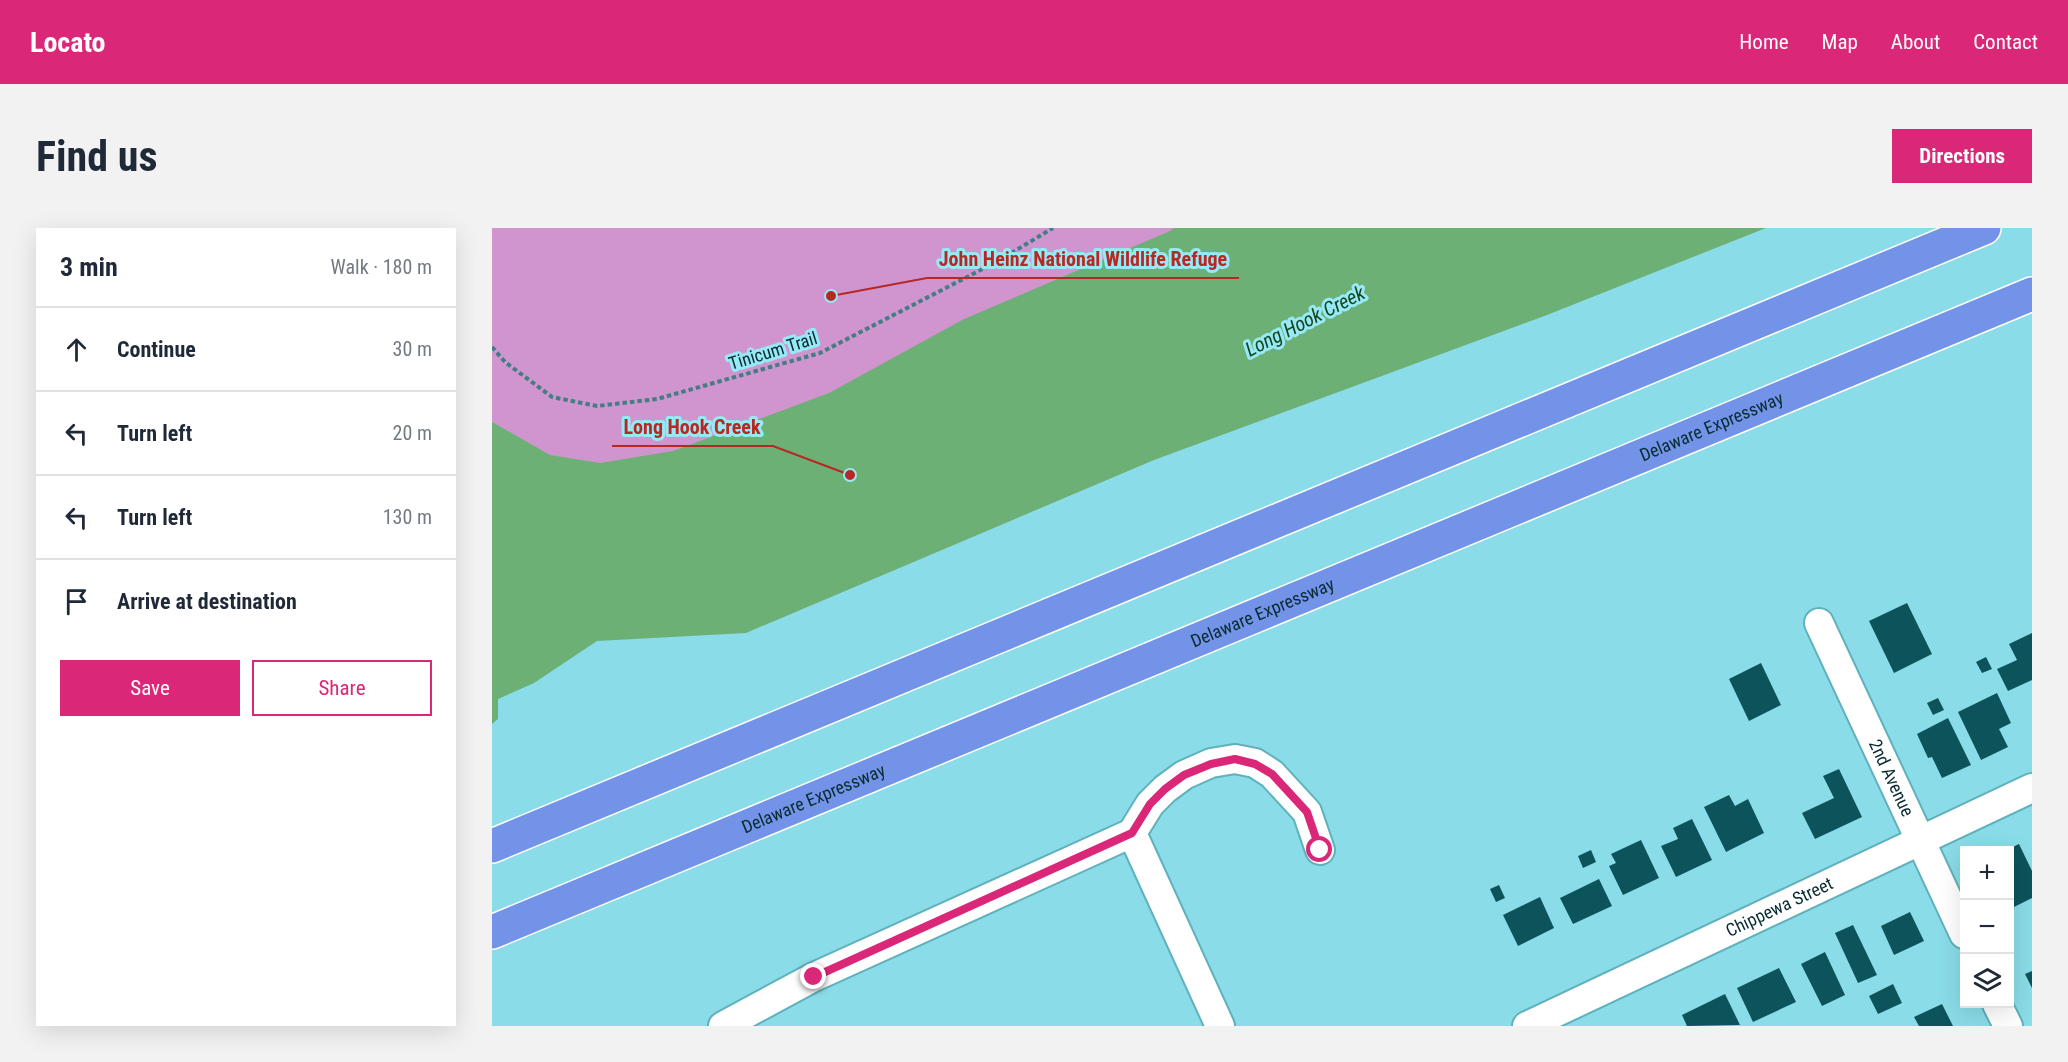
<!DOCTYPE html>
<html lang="en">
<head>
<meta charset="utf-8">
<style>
  body { margin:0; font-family:"Roboto Condensed",sans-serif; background:#f2f2f3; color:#1f2937 }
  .controls { position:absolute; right:18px; bottom:18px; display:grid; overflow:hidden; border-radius:0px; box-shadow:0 6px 24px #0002 }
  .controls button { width:54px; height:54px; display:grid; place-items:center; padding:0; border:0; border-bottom:2px solid #e0e1e3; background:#fff; color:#1f2937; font:30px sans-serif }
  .stop { position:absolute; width:18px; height:18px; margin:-14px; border:4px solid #db2777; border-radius:50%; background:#fff }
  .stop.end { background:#db2777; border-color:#fff; box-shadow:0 2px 6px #0008 }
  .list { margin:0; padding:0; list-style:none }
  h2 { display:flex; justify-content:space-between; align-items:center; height:78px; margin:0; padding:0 24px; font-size:26px }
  h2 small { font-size:20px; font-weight:400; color:#747a83 }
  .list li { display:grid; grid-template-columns:39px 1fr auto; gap:18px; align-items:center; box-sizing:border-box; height:84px; padding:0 24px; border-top:2px solid #e0e1e3 }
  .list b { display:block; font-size:22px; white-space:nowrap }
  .list em { font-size:20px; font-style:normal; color:#747a83 }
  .actions { display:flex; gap:12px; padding:18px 24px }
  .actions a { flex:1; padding:14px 0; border:2px solid #db2777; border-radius:0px; text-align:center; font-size:21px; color:#db2777 }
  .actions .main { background:#db2777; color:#fff }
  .icon { flex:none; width:33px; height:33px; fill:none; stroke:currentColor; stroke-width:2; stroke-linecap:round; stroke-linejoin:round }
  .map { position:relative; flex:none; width:1540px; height:798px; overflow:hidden; border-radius:0px }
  header { display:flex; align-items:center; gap:36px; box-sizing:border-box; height:84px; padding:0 30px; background:#db2777; color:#fff }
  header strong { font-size:28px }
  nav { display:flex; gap:33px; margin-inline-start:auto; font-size:21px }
  .intro { display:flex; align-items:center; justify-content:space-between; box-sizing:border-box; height:144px; padding:0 36px }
  h1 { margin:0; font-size:42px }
  .button { padding:15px 27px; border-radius:0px; background:#db2777; color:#fff; font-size:21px; font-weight:700 }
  main { display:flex; gap:36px; padding:0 36px }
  aside { flex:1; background:#fff; border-radius:0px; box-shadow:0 6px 24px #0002 }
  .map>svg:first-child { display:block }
  .green { fill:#d094ce }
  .water { fill:#6db076 }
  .building { fill:#0d535c }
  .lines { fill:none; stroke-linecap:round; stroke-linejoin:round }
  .minor-casing { stroke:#5fb1bc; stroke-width:32 }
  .highway-casing { stroke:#fff; stroke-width:36 }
  .path { stroke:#447d85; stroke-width:4; stroke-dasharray:4.5 3; stroke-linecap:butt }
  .minor { stroke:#fff; stroke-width:28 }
  .highway { stroke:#7393e9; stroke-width:33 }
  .route { stroke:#db2777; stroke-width:8 }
  .labels { text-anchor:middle; stroke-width:6; stroke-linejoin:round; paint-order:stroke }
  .street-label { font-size:18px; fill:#082c31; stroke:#97e9f5 }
  .water-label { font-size:20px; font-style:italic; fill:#13441d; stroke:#97e9f5 }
  .leader { fill:none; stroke:#b72824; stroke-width:2 }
  .callout-dot { fill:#b72824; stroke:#97e9f5; stroke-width:2 }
  .callout-label { font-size:20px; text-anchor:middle; font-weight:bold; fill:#b72824; stroke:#97e9f5; stroke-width:6; stroke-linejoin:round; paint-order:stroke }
</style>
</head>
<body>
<header>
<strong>Locato</strong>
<nav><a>Home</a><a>Map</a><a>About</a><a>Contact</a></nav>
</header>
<div class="intro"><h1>Find us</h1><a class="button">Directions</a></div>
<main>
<aside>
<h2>3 min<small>Walk · 180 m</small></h2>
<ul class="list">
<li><svg class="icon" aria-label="ahead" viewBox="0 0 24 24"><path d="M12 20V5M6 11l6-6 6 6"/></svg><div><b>Continue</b></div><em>30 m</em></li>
<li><svg class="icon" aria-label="left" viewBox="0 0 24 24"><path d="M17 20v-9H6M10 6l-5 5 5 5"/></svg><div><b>Turn left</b></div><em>20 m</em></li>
<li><svg class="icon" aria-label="left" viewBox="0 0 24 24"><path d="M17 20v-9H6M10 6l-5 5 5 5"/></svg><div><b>Turn left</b></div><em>130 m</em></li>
<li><svg class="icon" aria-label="arrive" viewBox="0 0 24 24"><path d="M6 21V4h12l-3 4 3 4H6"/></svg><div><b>Arrive at destination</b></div></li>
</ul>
<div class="actions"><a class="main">Save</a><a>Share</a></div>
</aside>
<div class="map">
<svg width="1540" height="798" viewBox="0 0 1540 798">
  <rect width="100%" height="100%" fill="#8adce8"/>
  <polygon class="green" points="0,0 866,0 166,253 0,242"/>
  <polygon class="water" points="682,0 1274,0 1055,87 662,232 254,405 105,413 42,455 6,471 6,491 0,496 0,194 58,227 108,235 181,223 337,165 472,91 678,3"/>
  <g class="building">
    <polygon points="1415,375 1440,426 1402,445 1377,393"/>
    <polygon points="1540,405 1540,452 1516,463 1505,441 1525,432 1517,416"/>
    <polygon points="1494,429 1500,441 1490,445 1484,434"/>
    <polygon points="1269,435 1289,477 1257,493 1237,451"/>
    <polygon points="1505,465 1519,495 1507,501 1516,519 1489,532 1466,484"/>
    <polygon points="1446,470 1452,482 1441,487 1435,475"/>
    <polygon points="1456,490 1479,537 1450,550 1440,529 1436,530 1425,506"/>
    <polygon points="1347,541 1370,589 1323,611 1310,585 1342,570 1331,548"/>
    <polygon points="1237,567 1243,578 1256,571 1272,605 1234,624 1212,579"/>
    <polygon points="1200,591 1220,632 1184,649 1169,618 1186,611 1181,600"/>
    <polygon points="1149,612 1167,650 1131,667 1117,638 1124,635 1119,626"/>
    <polygon points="1527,616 1540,643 1540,670 1518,681 1518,622 1514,622"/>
    <polygon points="1099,622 1104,634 1091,640 1086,628"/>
    <polygon points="1107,651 1120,678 1081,696 1068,670"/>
    <polygon points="1007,657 1013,670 1004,674 998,661"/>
    <polygon points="1048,669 1062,700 1026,718 1011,687"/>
    <polygon points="1418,684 1432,713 1402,727 1389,698"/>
    <polygon points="1361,697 1385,747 1366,755 1343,705"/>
    <polygon points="1333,724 1353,767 1330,778 1309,736"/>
    <polygon points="1287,740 1304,774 1261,794 1245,760"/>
    <polygon points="1540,743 1540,760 1533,746"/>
    <polygon points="1401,756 1410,775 1386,786 1377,768"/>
    <polygon points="1233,766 1248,797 1195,798 1190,787"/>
    <polygon points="1450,776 1461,798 1427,798 1422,789"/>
  </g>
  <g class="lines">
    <defs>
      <g id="minor">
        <path id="s1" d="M1327 395 1472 706"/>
        <polyline points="640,605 728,798"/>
        <polyline points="1505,776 1516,798"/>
        <polyline points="231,798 322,749 640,605 658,576 673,561 692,547 719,535 743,531 763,535 780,546 815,584 828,622"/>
        <path id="s2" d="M1035 798 1540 560"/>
      </g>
      <g id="highway">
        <polyline points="0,618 1492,0"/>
        <path id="s3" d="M0 704 1540 66"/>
      </g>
    </defs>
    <use href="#minor" class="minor-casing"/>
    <use href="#highway" class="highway-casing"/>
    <polyline class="path" points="0,119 13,134 60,169 105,178 165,171 328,125 506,33 561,0"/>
    <use href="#minor" class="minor"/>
    <use href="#highway" class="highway"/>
  </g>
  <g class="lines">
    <polyline class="route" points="322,749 640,605 658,576 673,561 692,547 719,536 743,531 763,536 780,546 815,584 828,622"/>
  </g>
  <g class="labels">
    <g class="street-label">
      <text transform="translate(281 123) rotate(-17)" y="6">Tinicum Trail</text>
      <text dy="6" stroke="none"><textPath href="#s3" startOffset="1320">Delaware Expressway</textPath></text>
      <text dy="6" stroke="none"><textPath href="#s3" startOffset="834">Delaware Expressway</textPath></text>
      <text dy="6" stroke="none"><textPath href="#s1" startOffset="171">2nd Avenue</textPath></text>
      <text dy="6" stroke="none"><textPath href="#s3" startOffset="348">Delaware Expressway</textPath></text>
      <text dy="6" stroke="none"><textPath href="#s2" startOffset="279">Chippewa Street</textPath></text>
    </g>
    <g class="water-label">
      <text transform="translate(813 93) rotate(-27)" y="7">Long Hook Creek</text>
    </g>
  </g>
  <path class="leader" d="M339 68L435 50H747M358 247L281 218H120"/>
  <g class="callout-dot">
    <circle cx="339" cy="68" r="6"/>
    <circle cx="358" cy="247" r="6"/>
  </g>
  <g class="callout-label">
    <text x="591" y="38">John Heinz National Wildlife Refuge</text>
    <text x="200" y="206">Long Hook Creek</text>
  </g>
</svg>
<div class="controls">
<button>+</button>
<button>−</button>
<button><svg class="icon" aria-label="layers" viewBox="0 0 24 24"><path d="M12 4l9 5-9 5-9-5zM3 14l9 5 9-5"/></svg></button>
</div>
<div class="stop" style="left:828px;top:622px"></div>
<div class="stop end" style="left:322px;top:749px"></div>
</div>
</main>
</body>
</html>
